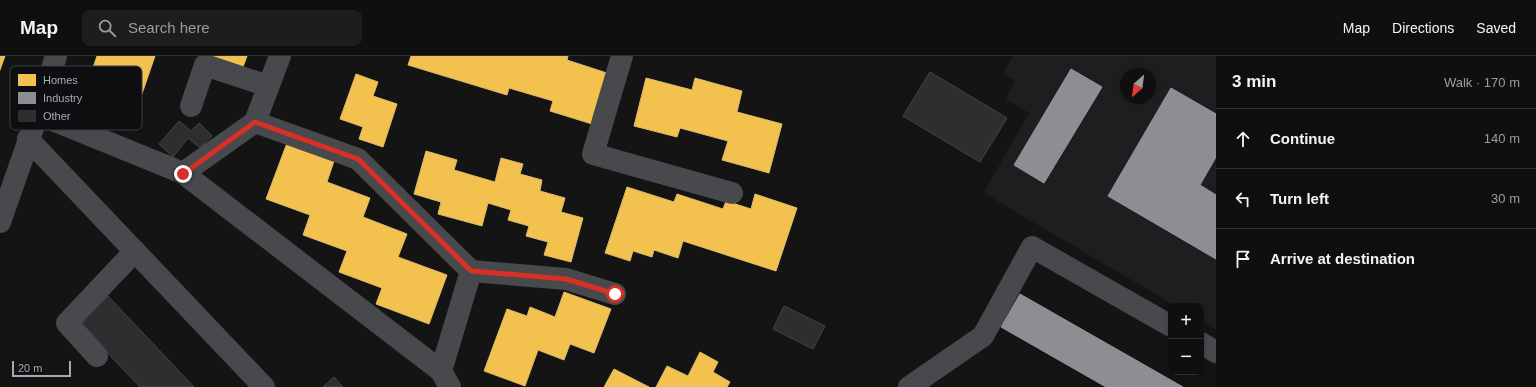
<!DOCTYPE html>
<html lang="en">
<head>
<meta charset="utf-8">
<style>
  body { margin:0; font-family:Helvetica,sans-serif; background:#1d1d1d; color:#f1f3f6 }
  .controls { position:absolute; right:12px; bottom:12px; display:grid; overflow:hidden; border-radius:8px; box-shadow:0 2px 6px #0003 }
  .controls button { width:36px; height:36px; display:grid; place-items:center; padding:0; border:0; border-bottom:1px solid #2f2f2f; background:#0f0f0f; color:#f1f3f6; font:20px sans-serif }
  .compass { position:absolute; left:1120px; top:12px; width:36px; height:36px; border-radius:50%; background:#0f0f0f; box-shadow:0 2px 6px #0003; rotate:208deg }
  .scale { position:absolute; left:12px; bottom:10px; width:59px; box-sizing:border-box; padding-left:4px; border:2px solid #a5aab5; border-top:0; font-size:11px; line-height:14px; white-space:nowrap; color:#a5aab5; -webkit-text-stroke:3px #0e0e10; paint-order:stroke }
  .stop { position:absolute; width:12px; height:12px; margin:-9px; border:3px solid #d93025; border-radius:50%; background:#fff }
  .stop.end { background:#d93025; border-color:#fff; box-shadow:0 1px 4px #0008 }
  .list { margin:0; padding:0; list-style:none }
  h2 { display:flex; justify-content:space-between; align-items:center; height:52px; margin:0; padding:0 16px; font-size:17px }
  h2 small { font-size:13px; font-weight:400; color:#9b9c9e }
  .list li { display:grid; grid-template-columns:26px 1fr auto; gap:12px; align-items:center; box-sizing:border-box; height:60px; padding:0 16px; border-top:1px solid #2f2f2f }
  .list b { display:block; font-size:15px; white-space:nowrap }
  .list em { font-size:13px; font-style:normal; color:#9b9c9e }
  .icon { flex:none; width:22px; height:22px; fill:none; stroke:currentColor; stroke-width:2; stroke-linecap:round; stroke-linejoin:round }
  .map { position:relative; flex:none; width:1216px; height:331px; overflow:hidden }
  header { display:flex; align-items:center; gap:24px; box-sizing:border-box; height:56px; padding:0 20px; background:#0f0f0f; border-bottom:1px solid #2f2f2f }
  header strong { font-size:19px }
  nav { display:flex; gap:22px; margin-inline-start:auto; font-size:14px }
  .search { width:280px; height:36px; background:#1d1d1d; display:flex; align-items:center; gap:10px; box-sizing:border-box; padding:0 14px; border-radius:8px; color:#9b9c9e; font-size:15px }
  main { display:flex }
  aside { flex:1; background:#0f0f0f }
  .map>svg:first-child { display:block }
  .built { fill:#1e1e20; fill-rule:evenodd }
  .homes { fill:#f2c14e; stroke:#dbba6d }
  .industry { fill:#8d8d92; stroke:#94969c }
  .building { fill:#2e2e30; stroke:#434448 }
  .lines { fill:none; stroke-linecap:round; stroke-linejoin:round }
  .minor { stroke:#48494c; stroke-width:22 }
  .route { stroke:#d93025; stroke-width:5 }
  .key { fill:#0e0e10; stroke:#3b3d42; stroke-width:1 }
  .key-label { font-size:11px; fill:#a5aab5 }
</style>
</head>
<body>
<header>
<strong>Map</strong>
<div class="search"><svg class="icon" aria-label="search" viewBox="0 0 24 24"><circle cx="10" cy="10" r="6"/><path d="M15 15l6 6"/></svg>Search here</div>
<nav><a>Map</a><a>Directions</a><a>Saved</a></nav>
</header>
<main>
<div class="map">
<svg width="1216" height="331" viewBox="0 0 1216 331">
  <rect width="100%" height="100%" fill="#141414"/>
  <path class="built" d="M1013 0H1216V274L1201 265V250H1176L1002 148 984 136 1029 57 1006 43 1015 25 1003 17ZM1126 18H1150V42H1126Z"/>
  <g class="homes">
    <polygon points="0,0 5,0 0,14"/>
    <polygon points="97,0 155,0 132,67 80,50"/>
    <polygon points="210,0 247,0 243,11"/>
    <polygon points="411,0 568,0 567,4 607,17 592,68 550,55 553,45 509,32 507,39 408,9"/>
    <polygon points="356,18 378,26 373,40 397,48 383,91 359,83 363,71 340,63"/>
    <polygon points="646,22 692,34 695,22 742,35 737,56 782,68 769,117 722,104 728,85 680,72 677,81 634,70"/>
    <polygon points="287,87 334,105 327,126 370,142 363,161 407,178 398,201 447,219 429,268 376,248 382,232 339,216 347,195 303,179 310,159 266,143"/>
    <polygon points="426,95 457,104 454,114 495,126 501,102 523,108 520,118 542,124 540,135 565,142 561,156 583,162 571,206 544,199 548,186 526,180 529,170 508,164 511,154 488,147 482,170 438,158 441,146 414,138"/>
    <polygon points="627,131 674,146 677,138 723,153 726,145 751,153 755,138 797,152 776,215 683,185 678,202 654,194 652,201 633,195 630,205 605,197"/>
    <polygon points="564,236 611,253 594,297 570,288 564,304 538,294 525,330 484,315 507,253 527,260 530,251 555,261"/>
    <polygon points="700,296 718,306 713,316 730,326 727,331 656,331 667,310 688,320"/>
    <polygon points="614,313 649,331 604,331"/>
  </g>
  <g class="industry">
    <polygon points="1071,13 1102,31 1044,127 1014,109"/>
    <polygon points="1171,32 1216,58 1216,101 1200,129 1216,139 1216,203 1108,140"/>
    <polygon points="1020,238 1183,331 1106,331 1001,271"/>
  </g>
  <g class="building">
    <polygon points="930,16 1007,62 980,106 903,60"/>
    <polygon points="179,65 191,75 199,67 212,80 200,92 188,82 173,101 159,88"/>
    <polygon points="108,240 194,331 140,331 79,267"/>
    <polygon points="784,250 825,270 813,293 773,273"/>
    <polygon points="334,321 343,331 323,331"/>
  </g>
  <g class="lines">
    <g class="minor">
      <polyline points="622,0 593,98 732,137"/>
      <polyline points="191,50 205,9 268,30"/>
      <polyline points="38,58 183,117 255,66 280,0"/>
      <polyline points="255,66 358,103 471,215 441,315"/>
      <polyline points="28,83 264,331"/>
      <polyline points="183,117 441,315 450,331"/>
      <polyline points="0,166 38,58 56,0"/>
      <polyline points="471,215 566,223 615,238"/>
      <polyline points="1201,287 1216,296"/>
      <polyline points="97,300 67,267 135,195"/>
      <polyline points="909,331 983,280 1032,191 1171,270"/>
    </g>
  </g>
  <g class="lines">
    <polyline class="route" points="183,118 255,66 358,103 471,215 566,223 615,238"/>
  </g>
  <rect x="10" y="10" width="132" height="64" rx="6" class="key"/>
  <rect x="18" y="18" width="18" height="12" fill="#f2c14e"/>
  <rect x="18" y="36" width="18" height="12" fill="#8d8d92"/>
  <rect x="18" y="54" width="18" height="12" fill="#2e2e30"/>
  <g class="key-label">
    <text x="43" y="28">Homes</text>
    <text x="43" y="46">Industry</text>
    <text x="43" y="64">Other</text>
  </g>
</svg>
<div class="controls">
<button>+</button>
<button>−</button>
</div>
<svg class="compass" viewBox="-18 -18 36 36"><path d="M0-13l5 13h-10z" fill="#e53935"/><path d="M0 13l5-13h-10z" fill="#9b9c9e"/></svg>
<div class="scale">20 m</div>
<div class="stop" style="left:615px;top:238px"></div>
<div class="stop end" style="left:183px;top:118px"></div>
</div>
<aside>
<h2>3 min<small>Walk · 170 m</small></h2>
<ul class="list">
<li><svg class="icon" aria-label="ahead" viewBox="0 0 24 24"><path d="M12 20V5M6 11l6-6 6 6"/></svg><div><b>Continue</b></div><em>140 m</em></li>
<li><svg class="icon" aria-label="left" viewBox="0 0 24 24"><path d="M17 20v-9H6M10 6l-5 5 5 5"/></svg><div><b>Turn left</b></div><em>30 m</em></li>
<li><svg class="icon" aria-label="arrive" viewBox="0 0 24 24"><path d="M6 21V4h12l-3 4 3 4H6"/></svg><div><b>Arrive at destination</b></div></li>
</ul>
</aside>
</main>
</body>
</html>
